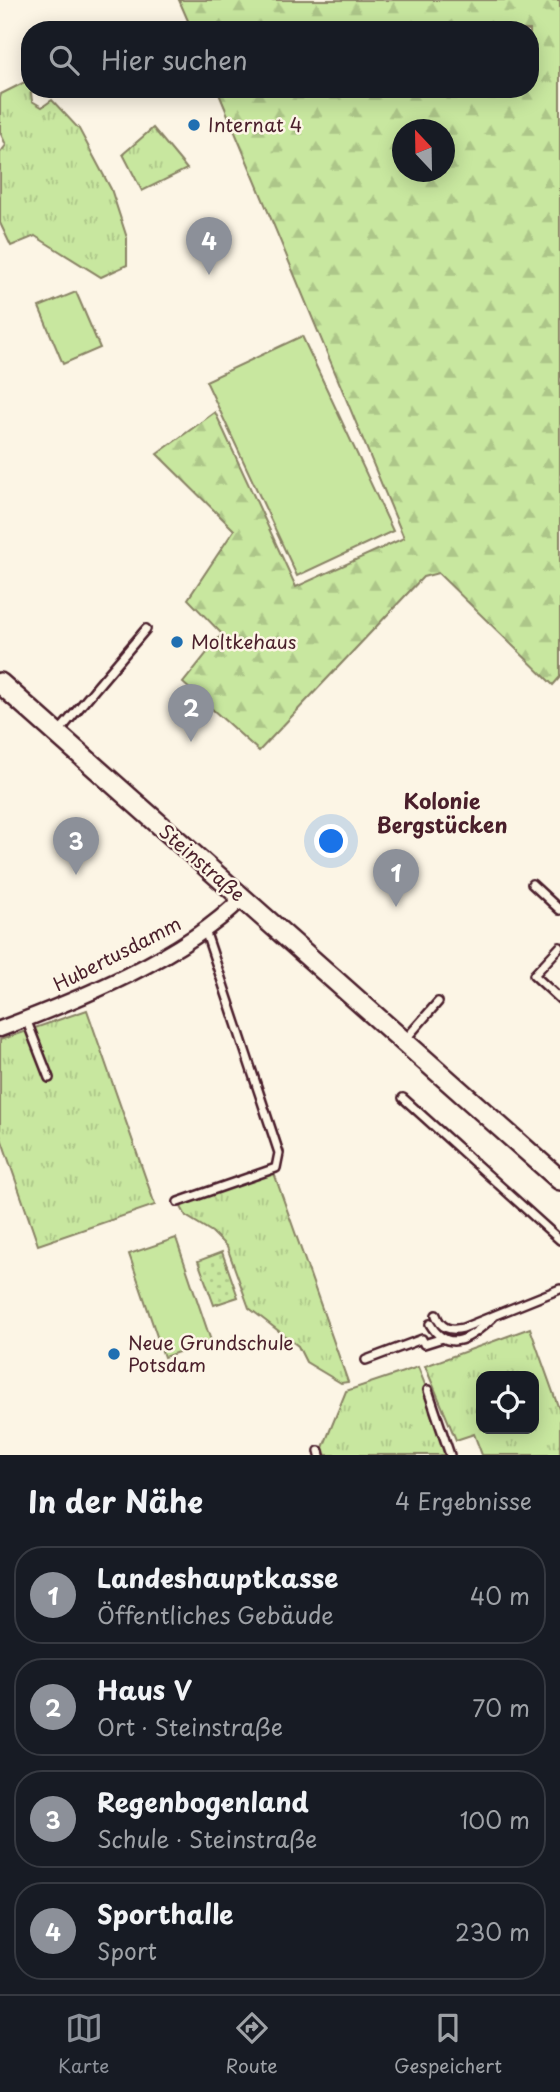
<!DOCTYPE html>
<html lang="de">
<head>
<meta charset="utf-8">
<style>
  body { margin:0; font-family:"Playpen Sans",sans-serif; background:#242831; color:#f1f3f6 }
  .controls { position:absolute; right:21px; bottom:21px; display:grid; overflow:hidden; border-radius:14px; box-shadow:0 4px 18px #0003 }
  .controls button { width:63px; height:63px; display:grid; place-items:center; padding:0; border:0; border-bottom:2px solid #363941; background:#171b24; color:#f1f3f6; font:35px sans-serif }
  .compass { position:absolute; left:392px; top:119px; width:63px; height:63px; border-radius:50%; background:#171b24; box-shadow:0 4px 18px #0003; rotate:338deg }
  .you { position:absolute; left:332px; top:842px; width:24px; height:24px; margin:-18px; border:5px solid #fff; border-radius:50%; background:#1a73e8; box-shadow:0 0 0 10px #1a73e833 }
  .badge { display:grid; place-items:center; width:46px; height:46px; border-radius:50%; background:#8c9099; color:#fff; font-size:23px; font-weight:700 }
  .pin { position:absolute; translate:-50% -58px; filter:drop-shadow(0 2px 4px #0008) }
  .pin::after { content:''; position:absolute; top:37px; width:24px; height:21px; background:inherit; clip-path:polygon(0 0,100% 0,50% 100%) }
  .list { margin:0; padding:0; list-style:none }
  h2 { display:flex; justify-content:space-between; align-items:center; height:91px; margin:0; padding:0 28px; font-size:30px }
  h2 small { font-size:23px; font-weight:400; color:#9ea1a6 }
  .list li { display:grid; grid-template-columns:46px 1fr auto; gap:21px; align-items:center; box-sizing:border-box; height:98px; margin:0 14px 14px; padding:0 14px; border:2px solid #363941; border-radius:28px }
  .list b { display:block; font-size:26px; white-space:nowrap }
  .list p { margin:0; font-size:23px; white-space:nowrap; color:#9ea1a6 }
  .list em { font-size:23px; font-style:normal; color:#9ea1a6 }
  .icon { flex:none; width:38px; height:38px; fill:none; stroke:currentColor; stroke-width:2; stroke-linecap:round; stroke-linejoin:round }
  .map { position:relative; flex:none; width:560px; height:1455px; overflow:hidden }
  .search { position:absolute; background:#171b24; box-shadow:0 4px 18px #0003; left:21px; right:21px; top:21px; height:77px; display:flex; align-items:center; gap:18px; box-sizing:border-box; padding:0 24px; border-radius:28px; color:#9ea1a6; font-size:26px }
  .sheet { height:539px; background:#171b24 }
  nav { display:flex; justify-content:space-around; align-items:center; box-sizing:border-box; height:98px; border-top:2px solid #363941; background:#171b24; font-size:19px; color:#9ea1a6 }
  nav a { display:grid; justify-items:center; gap:4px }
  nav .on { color:#8c9099 }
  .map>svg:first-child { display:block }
  .grass { fill:url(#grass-tufts); stroke:#898365; stroke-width:2; fill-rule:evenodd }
  .forest { fill:url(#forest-firs); stroke:#898365; stroke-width:2; fill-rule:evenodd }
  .park { fill:url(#park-dots); stroke:#898365; stroke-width:2 }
  .garden { fill:#c8e79f; stroke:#898365; stroke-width:2 }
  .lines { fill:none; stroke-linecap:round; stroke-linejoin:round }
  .lane-casing { stroke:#4a1f2b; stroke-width:12 }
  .street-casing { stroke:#4a1f2b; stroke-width:19 }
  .secondary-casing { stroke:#4a1f2b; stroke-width:24 }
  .lane { stroke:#fcf5e5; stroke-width:7 }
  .street { stroke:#fcf5e5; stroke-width:14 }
  .secondary { stroke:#fcf5e5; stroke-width:19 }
  .poi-dot { fill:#1f6fb2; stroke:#fcf5e5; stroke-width:2.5 }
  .labels { text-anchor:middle; stroke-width:5; stroke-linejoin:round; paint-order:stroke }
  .poi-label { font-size:19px; fill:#4a1f2b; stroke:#fcf5e5; text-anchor:start }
  .street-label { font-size:19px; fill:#4a1f2b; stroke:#fcf5e5 }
  .neighbourhood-label { font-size:21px; font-weight:bold; fill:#4a1f2b; stroke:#fcf5e5 }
</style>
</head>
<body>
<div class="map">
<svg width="560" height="1455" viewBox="0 0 560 1455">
  <defs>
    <pattern id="grass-tufts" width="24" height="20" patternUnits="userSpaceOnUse" patternTransform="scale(1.75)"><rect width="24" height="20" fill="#c8e79f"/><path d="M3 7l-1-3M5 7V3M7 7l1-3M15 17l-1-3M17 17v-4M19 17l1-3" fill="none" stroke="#adc689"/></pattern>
    <pattern id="forest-firs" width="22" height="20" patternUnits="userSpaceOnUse" patternTransform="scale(1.75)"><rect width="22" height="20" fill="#c8e79f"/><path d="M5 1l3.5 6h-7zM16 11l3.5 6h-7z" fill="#adc689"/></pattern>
    <pattern id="park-dots" width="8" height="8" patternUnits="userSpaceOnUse" patternTransform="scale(1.75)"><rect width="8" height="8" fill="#c8e79f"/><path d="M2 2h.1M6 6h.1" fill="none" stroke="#adc689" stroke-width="1.8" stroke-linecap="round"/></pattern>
  </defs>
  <rect width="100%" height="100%" fill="#fcf5e5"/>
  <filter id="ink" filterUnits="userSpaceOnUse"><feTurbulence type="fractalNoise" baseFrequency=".0143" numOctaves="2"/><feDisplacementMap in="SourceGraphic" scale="14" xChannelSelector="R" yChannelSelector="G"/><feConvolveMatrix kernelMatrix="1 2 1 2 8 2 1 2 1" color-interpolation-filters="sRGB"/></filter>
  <g filter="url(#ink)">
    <g class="grass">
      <polygon points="25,82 30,85 30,89 36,90 31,93 32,101 42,107 52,100 79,129 111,189 127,238 127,265 101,277 35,236 11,246 0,223 0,153 6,145 0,132 0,98 1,94"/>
      <polygon points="153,128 187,169 142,191 123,154"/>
      <polygon points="87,1010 155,1205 38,1245 0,1135 0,1040"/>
      <polygon points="274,1173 348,1382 341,1383 306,1362 298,1346 249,1308 227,1247 212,1232 186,1216 180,1205"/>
      <path d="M530 1328 560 1412V1455H482L474 1434 456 1440 425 1366ZM481 1376H534V1429H481Z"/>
      <polygon points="418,1367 453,1455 325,1455 322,1450 346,1391"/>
    </g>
    <path class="forest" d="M179 0H560V677L553 685 438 573 423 577 259 751 183 683 222 634 188 599 234 530 157 454 215 412 296 587 404 538 217 89H530V30H192ZM402 130H444V172H402Z"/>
    <polygon class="park" points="222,1252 238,1297 214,1305 198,1261"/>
    <g class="garden">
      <polygon points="76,292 100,348 63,364 39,307"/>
      <polygon points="302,336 393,531 297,576 206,381"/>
      <polygon points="176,1238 211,1341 164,1357 129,1254"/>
    </g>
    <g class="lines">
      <defs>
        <g id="lane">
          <polyline points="57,734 146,629"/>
          <polyline points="532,884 560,910"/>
          <polyline points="560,947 534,975 560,999"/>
          <polyline points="26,1019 49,1078"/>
          <polyline points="404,1041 438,1002"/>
          <polyline points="403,1098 560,1240"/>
          <polyline points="178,1202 276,1168 279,1153 205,930"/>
          <path d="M436 1315C441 1329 450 1331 463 1328L560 1289"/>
          <path d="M430 1324C449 1356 473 1336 492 1318"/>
          <polyline points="366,1360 422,1339 424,1344 443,1338"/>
          <polyline points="428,1390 450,1455"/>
          <polyline points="319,1451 320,1455"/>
        </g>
        <path id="street" d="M0 1029C77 1000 185 957 242 898"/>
        <polyline id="secondary" points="0,683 560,1180"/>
      </defs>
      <use href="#lane" class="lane-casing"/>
      <use href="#street" class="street-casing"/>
      <use href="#secondary" class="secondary-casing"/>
      <use href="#lane" class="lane"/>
      <use href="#street" class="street"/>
      <use href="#secondary" class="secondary"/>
    </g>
  </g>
  <g class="poi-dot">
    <circle cx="194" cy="125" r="7"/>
    <circle cx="177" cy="642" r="7"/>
    <circle cx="114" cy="1354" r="7"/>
  </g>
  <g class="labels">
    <g class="poi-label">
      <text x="208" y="132">Internat 4</text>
      <text x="191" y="649">Moltkehaus</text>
      <text x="128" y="1350">Neue Grundschule<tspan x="128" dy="22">Potsdam</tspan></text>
    </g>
    <g class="street-label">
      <text transform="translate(202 863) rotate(41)" y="7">Steinstraße</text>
      <text transform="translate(117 954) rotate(-27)" y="7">Hubertusdamm</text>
    </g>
    <g class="neighbourhood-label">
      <text x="442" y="809">Kolonie<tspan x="442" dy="24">Bergstücken</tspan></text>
    </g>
  </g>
</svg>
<div class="controls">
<button><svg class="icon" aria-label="locate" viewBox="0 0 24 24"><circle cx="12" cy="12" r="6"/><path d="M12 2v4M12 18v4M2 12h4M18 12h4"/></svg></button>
</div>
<svg class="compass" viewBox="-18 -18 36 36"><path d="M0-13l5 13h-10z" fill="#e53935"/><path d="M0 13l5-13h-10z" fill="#9ea1a6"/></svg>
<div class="you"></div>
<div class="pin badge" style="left:396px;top:907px">1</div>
<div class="pin badge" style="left:191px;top:742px">2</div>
<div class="pin badge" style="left:76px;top:875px">3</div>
<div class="pin badge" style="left:209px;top:275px">4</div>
<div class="search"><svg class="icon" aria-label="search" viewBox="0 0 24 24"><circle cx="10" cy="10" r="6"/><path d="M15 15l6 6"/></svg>Hier suchen</div>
</div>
<section class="sheet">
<h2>In der Nähe<small>4 Ergebnisse</small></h2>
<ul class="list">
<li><span class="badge">1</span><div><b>Landeshauptkasse</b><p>Öffentliches Gebäude</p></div><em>40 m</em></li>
<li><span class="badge">2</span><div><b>Haus V</b><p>Ort · Steinstraße</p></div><em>70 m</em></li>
<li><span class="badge">3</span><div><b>Regenbogenland</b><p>Schule · Steinstraße</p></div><em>100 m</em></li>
<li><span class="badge">4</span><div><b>Sporthalle</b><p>Sport</p></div><em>230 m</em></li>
</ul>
</section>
<nav>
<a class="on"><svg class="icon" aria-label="map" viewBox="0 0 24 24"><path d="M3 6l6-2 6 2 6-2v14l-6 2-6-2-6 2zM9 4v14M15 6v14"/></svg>Karte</a>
<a><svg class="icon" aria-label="directions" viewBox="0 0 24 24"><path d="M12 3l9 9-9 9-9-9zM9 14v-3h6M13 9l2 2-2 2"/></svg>Route</a>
<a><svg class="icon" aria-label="saved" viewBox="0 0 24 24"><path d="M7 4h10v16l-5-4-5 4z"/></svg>Gespeichert</a>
</nav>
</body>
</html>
